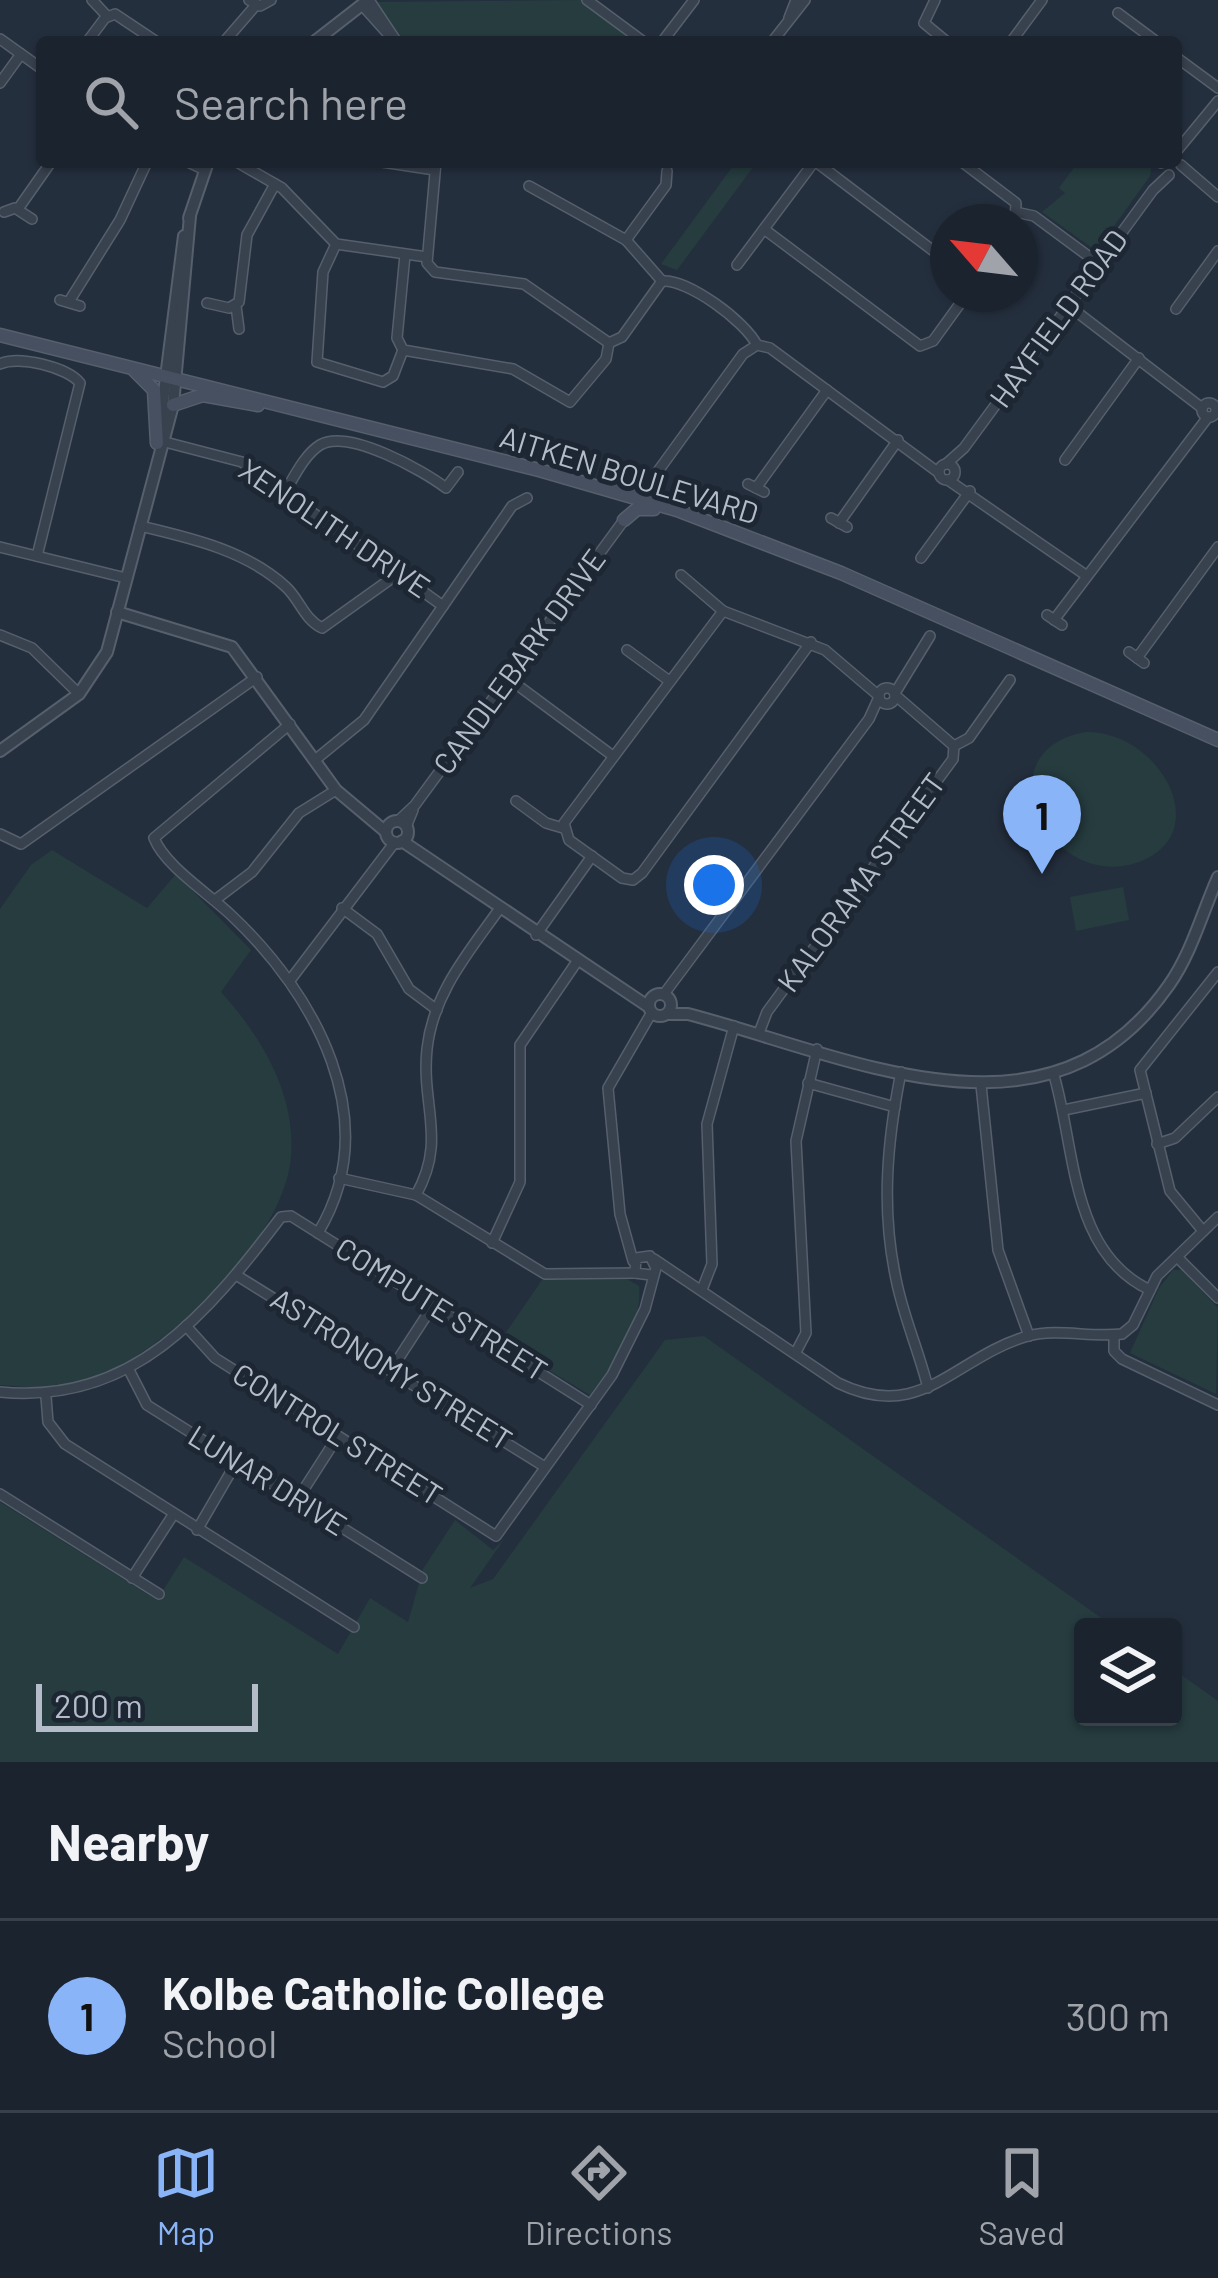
<!DOCTYPE html>
<html lang="en">
<head>
<meta charset="utf-8">
<style>
  body { margin:0; font-family:Barlow,sans-serif; background:#242b36; color:#f1f3f6 }
  .controls { position:absolute; right:36px; bottom:36px; display:grid; overflow:hidden; border-radius:12px; box-shadow:0 3px 9px #0004 }
  .controls button { width:108px; height:108px; display:grid; place-items:center; padding:0; border:0; border-bottom:3px solid #39404a; background:#1b232e; color:#f1f3f6; font:60px sans-serif }
  .compass { position:absolute; left:930px; top:204px; width:108px; height:108px; border-radius:50%; background:#1b232e; box-shadow:0 3px 9px #0004; rotate:298deg }
  .scale { position:absolute; left:36px; bottom:30px; width:222px; box-sizing:border-box; padding-left:12px; border:6px solid #b4bcc9; border-top:0; font-size:33px; line-height:42px; white-space:nowrap; color:#b4bcc9; -webkit-text-stroke:9px #1d2633; paint-order:stroke }
  .you { position:absolute; left:714px; top:885px; width:42px; height:42px; margin:-30px; border:9px solid #fff; border-radius:50%; background:#1a73e8; box-shadow:0 0 0 18px #1a73e833 }
  .badge { display:grid; place-items:center; width:78px; height:78px; border-radius:50%; background:#8ab4f8; color:#111; font-size:39px; font-weight:700 }
  .pin { position:absolute; translate:-50% -99px; filter:drop-shadow(0 3px 6px #0008) }
  .pin::after { content:''; position:absolute; top:63px; width:42px; height:36px; background:inherit; clip-path:polygon(0 0,100% 0,50% 100%) }
  .list { margin:0; padding:0; list-style:none }
  h2 { display:flex; justify-content:space-between; align-items:center; height:156px; margin:0; padding:0 48px; font-size:51px }
  h2 small { font-size:39px; font-weight:400; color:#a0a4aa }
  .list li { display:grid; grid-template-columns:78px 1fr auto; gap:36px; align-items:center; box-sizing:border-box; height:192px; padding:0 48px; border-top:3px solid #39404a }
  .list b { display:block; font-size:45px; white-space:nowrap }
  .list p { margin:0; font-size:39px; white-space:nowrap; color:#a0a4aa }
  .list em { font-size:39px; font-style:normal; color:#a0a4aa }
  .icon { flex:none; width:66px; height:66px; fill:none; stroke:currentColor; stroke-width:2; stroke-linecap:round; stroke-linejoin:round }
  .map { position:relative; flex:none; width:1218px; height:1762px; overflow:hidden }
  .search { position:absolute; background:#1b232e; box-shadow:0 3px 9px #0004; left:36px; right:36px; top:36px; height:132px; display:flex; align-items:center; gap:30px; box-sizing:border-box; padding:0 42px; border-radius:12px; color:#a0a4aa; font-size:45px }
  .sheet { height:348px; background:#1b232e }
  nav { display:flex; justify-content:space-around; align-items:center; box-sizing:border-box; height:168px; border-top:3px solid #39404a; background:#1b232e; font-size:33px; color:#a0a4aa }
  nav a { display:grid; justify-items:center; gap:6px }
  nav .on { color:#8ab4f8 }
  .map>svg:first-child { display:block }
  .green { fill:#263c3f }
  .lines { fill:none; stroke-linecap:round; stroke-linejoin:round }
  .minor-casing { stroke:#565f6c; stroke-width:12 }
  .tertiary-casing { stroke:#565f6c; stroke-width:14 }
  .secondary-casing { stroke:#565f6c; stroke-width:15 }
  .minor { stroke:#38414e; stroke-width:9 }
  .tertiary { stroke:#38414e; stroke-width:10 }
  .secondary { stroke:#465061; stroke-width:12 }
  .labels { text-anchor:middle; stroke-width:10; stroke-linejoin:round; paint-order:stroke }
  .street-label { font-size:30px; fill:#b4bcc9; stroke:#1d2633 }
</style>
</head>
<body>
<div class="map">
<svg width="1218" height="1762" viewBox="0 0 1218 1762">
  <rect width="100%" height="100%" fill="#242f3e"/>
  <g class="green">
    <polygon points="581,0 637,42 402,42 377,2"/>
    <polygon points="736,162 757,162 677,270 661,264"/>
    <polygon points="1078,162 1152,163 1150,176 1099,247 1092,248 1042,212 1065,193 1059,188"/>
    <path d="M1086 732C1160 731 1218 835 1136 863 1047 891 980 750 1086 732Z"/>
    <path d="M52 850 147 908 176 874 251 950 221 992C261 1036 296 1094 291 1156 285 1243 156 1365 73 1384 49 1390 25 1387 0 1385V909L31 865Z"/>
    <polygon points="1123,887 1129,920 1076,931 1070,897"/>
    <polygon points="1173,1270 1182,1270 1218,1308 1216,1394 1130,1353 1159,1288"/>
    <path d="M627 1279 639 1286C643 1327 613 1363 590 1395L500 1341 542 1280Z"/>
    <polygon points="704,1336 1114,1627 1083,1627 1083,1717 1173,1717 1173,1669 1218,1701 1218,1762 0,1762 0,1502 157,1600 184,1557 338,1654 370,1598 408,1622 423,1569 455,1520 493,1550 505,1538 470,1588 493,1579 665,1340"/>
  </g>
  <g class="lines">
    <defs>
      <g id="minor">
        <polyline points="92,0 107,16"/>
        <polyline points="249,0 260,6 271,0"/>
        <polyline points="369,0 397,42"/>
        <polyline points="587,0 644,42"/>
        <polyline points="935,0 924,23 947,42"/>
        <polyline points="362,5 388,34"/>
        <polyline points="1118,13 1157,42"/>
        <polyline points="789,18 796,0"/>
        <polyline points="0,39 42,69"/>
        <polyline points="87,42 105,18 115,14 157,42"/>
        <polyline points="224,42 256,5"/>
        <polyline points="662,42 694,0"/>
        <polyline points="772,42 805,0"/>
        <polyline points="1011,42 1042,0"/>
        <polyline points="1176,57 1218,88"/>
        <polyline points="0,83 21,54"/>
        <polyline points="1176,152 1218,101"/>
        <polyline points="188,162 205,170"/>
        <polyline points="237,162 282,188 336,244 427,257"/>
        <polyline points="382,162 435,170"/>
        <polyline points="436,162 427,263 435,272 524,284 609,343 622,337 662,281"/>
        <polyline points="816,162 948,262"/>
        <polyline points="962,162 1016,203 1015,222"/>
        <polyline points="1160,162 1161,163"/>
        <polyline points="1181,165 1218,197"/>
        <polyline points="529,186 626,240"/>
        <polyline points="18,209 51,162"/>
        <polyline points="4,212 15,208 32,219"/>
        <polyline points="1020,213 1034,216 1099,264"/>
        <polyline points="764,229 920,346 933,341 967,294"/>
        <polyline points="626,240 666,185 667,171"/>
        <polyline points="626,240 662,281"/>
        <polyline points="336,244 323,272 317,362 383,382 393,376 403,350"/>
        <polyline points="405,255 397,338 403,350 513,369 570,402 606,359 609,343"/>
        <polyline points="737,265 814,162"/>
        <path d="M662 281C688 279 745 321 757 345"/>
        <polyline points="60,300 80,306"/>
        <polyline points="70,300 120,220 147,162"/>
        <polyline points="207,303 229,308 239,302 247,235 275,184"/>
        <polyline points="236,306 239,329"/>
        <polyline points="1069,306 1202,408"/>
        <polyline points="1176,309 1218,251"/>
        <path d="M0 364C18 355 67 367 80 383L37 556"/>
        <circle cx="1209" cy="410" r="7"/>
        <polyline points="165,442 242,462 443,606 364,720 315,760"/>
        <polyline points="1065,460 1139,358"/>
        <polyline points="946,464 964,448 1153,190 1169,175"/>
        <circle cx="947" cy="472" r="8"/>
        <polyline points="653,478 743,354 757,345 770,348 939,473"/>
        <polyline points="948,480 1087,576"/>
        <polyline points="748,484 764,492"/>
        <polyline points="756,488 827,390"/>
        <path d="M285 492C294 477 305 454 320 445 348 428 424 471 446 488L458 472"/>
        <polyline points="831,518 847,527"/>
        <polyline points="839,523 898,440"/>
        <path d="M140 526C190 538 246 550 286 587 300 600 304 619 322 628L399 573"/>
        <polyline points="0,547 126,578"/>
        <polyline points="921,558 970,491"/>
        <polyline points="681,575 723,611"/>
        <polyline points="443,606 512,506 527,498"/>
        <polyline points="723,611 564,823 569,840 622,878 633,880 642,873 811,642"/>
        <polyline points="723,611 825,650 879,696"/>
        <polyline points="1047,615 1062,625"/>
        <polyline points="1054,620 1208,417"/>
        <polyline points="0,635 32,648 79,694"/>
        <polyline points="627,650 668,680"/>
        <polyline points="1129,652 1144,663"/>
        <polyline points="1137,658 1218,547"/>
        <polyline points="508,678 613,756"/>
        <circle cx="887" cy="696" r="8"/>
        <polyline points="895,693 930,636"/>
        <polyline points="895,695 954,746"/>
        <path d="M290 724 154 838C165 866 208 893 231 915 315 994 386 1120 318 1233"/>
        <polyline points="954,746 969,738 1010,680"/>
        <polyline points="516,801 546,823 563,828"/>
        <polyline points="398,821 415,805 624,520"/>
        <polyline points="406,827 413,810"/>
        <polyline points="0,834 21,844 257,677"/>
        <polyline points="215,900 252,872 299,813 336,790"/>
        <polyline points="342,908 377,934 409,989 437,1010"/>
        <polyline points="536,935 592,856"/>
        <polyline points="291,979 395,842"/>
        <polyline points="664,994 869,719 879,697"/>
        <polyline points="759,1033 767,1012 953,759 954,746"/>
        <path d="M901 1072C887 1142 881 1209 896 1279 903 1316 919 1351 928 1388"/>
        <path d="M1053 1072C1076 1147 1069 1252 1150 1290"/>
        <polyline points="808,1083 895,1107"/>
        <polyline points="981,1085 998,1250 1029,1336"/>
        <polyline points="1064,1110 1146,1093"/>
        <polyline points="1157,1144 1175,1138 1218,1097"/>
        <polyline points="339,1178 416,1195 545,1274 635,1273"/>
        <path d="M416 1195C447 1140 421 1106 427 1049 433 993 469 952 500 908"/>
        <polyline points="1203,1231 1170,1191 1140,1070 1218,972"/>
        <polyline points="492,1243 520,1182 520,1045 576,963"/>
        <polyline points="1177,1257 1218,1298"/>
        <path d="M654 1259 838 1383C922 1424 954 1357 1028 1336 1059 1328 1090 1338 1122 1334L1133 1325 1157 1276 1218 1217"/>
        <polyline points="633,1261 620,1214 608,1088 652,1012"/>
        <polyline points="236,1275 545,1467"/>
        <polyline points="703,1287 712,1264 707,1124 734,1026"/>
        <polyline points="186,1326 215,1358 496,1536 612,1375 645,1309 656,1268 650,1256 636,1258 635,1273 651,1275"/>
        <polyline points="1114,1336 1114,1351 1122,1359 1218,1405"/>
        <polyline points="796,1352 806,1333 796,1141 817,1049"/>
        <polyline points="129,1370 147,1405 422,1578"/>
        <polyline points="391,1370 432,1307"/>
        <path d="M0 1392C133 1405 207 1314 281 1217L291 1216 591 1405"/>
        <polyline points="46,1397 48,1422 65,1444 354,1627"/>
        <polyline points="0,1494 159,1594"/>
        <polyline points="297,1500 338,1436"/>
        <polyline points="197,1530 236,1463"/>
        <polyline points="132,1578 173,1515"/>
      </g>
      <g id="tertiary">
        <polyline points="314,42 368,0"/>
        <polyline points="189,218 208,162"/>
        <polyline points="159,432 184,236"/>
        <polyline points="117,612 232,647 336,790 386,832"/>
        <polyline points="0,751 79,694 107,652 173,405 190,216"/>
        <circle cx="397" cy="832" r="11"/>
        <polyline points="402,841 649,1007"/>
        <circle cx="660" cy="1005" r="11"/>
        <path d="M667 1014H688C849 1056 1048 1158 1169 985 1192 952 1202 913 1218 877"/>
      </g>
      <g id="secondary">
        <polyline points="0,335 539,470 677,510 841,573 1218,740"/>
        <polyline points="134,370 154,390 157,443"/>
        <polyline points="173,405 203,395 258,405"/>
        <polyline points="621,485 639,487 653,478"/>
        <polyline points="624,520 637,509 654,509"/>
      </g>
    </defs>
    <use href="#minor" class="minor-casing"/>
    <use href="#tertiary" class="tertiary-casing"/>
    <use href="#secondary" class="secondary-casing"/>
    <use href="#minor" class="minor"/>
    <use href="#tertiary" class="tertiary"/>
    <use href="#secondary" class="secondary"/>
  </g>
  <g class="labels">
    <g class="street-label">
      <text transform="translate(1059 319) rotate(-54)" y="10">HAYFIELD ROAD</text>
      <text transform="translate(629 476) rotate(17)" y="10">AITKEN BOULEVARD</text>
      <text transform="translate(334 529) rotate(34)" y="10">XENOLITH DRIVE</text>
      <text transform="translate(520 662) rotate(-54)" y="10">CANDLEBARK DRIVE</text>
      <text transform="translate(862 883) rotate(-54)" y="10">KALORAMA STREET</text>
      <text transform="translate(441 1310) rotate(32)" y="10">COMPUTE STREET</text>
      <text transform="translate(391 1370) rotate(32)" y="10">ASTRONOMY STREET</text>
      <text transform="translate(337 1435) rotate(32)" y="10">CONTROL STREET</text>
      <text transform="translate(267 1481) rotate(32)" y="10">LUNAR DRIVE</text>
    </g>
  </g>
</svg>
<div class="controls">
<button><svg class="icon" aria-label="layers" viewBox="0 0 24 24"><path d="M12 4l9 5-9 5-9-5zM3 14l9 5 9-5"/></svg></button>
</div>
<svg class="compass" viewBox="-18 -18 36 36"><path d="M0-13l5 13h-10z" fill="#e53935"/><path d="M0 13l5-13h-10z" fill="#a0a4aa"/></svg>
<div class="scale">200 m</div>
<div class="you"></div>
<div class="pin badge" style="left:1042px;top:874px">1</div>
<div class="search"><svg class="icon" aria-label="search" viewBox="0 0 24 24"><circle cx="10" cy="10" r="6"/><path d="M15 15l6 6"/></svg>Search here</div>
</div>
<section class="sheet">
<h2>Nearby<small></small></h2>
<ul class="list">
<li><span class="badge">1</span><div><b>Kolbe Catholic College</b><p>School</p></div><em>300 m</em></li>
</ul>
</section>
<nav>
<a class="on"><svg class="icon" aria-label="map" viewBox="0 0 24 24"><path d="M3 6l6-2 6 2 6-2v14l-6 2-6-2-6 2zM9 4v14M15 6v14"/></svg>Map</a>
<a><svg class="icon" aria-label="directions" viewBox="0 0 24 24"><path d="M12 3l9 9-9 9-9-9zM9 14v-3h6M13 9l2 2-2 2"/></svg>Directions</a>
<a><svg class="icon" aria-label="saved" viewBox="0 0 24 24"><path d="M7 4h10v16l-5-4-5 4z"/></svg>Saved</a>
</nav>
</body>
</html>
